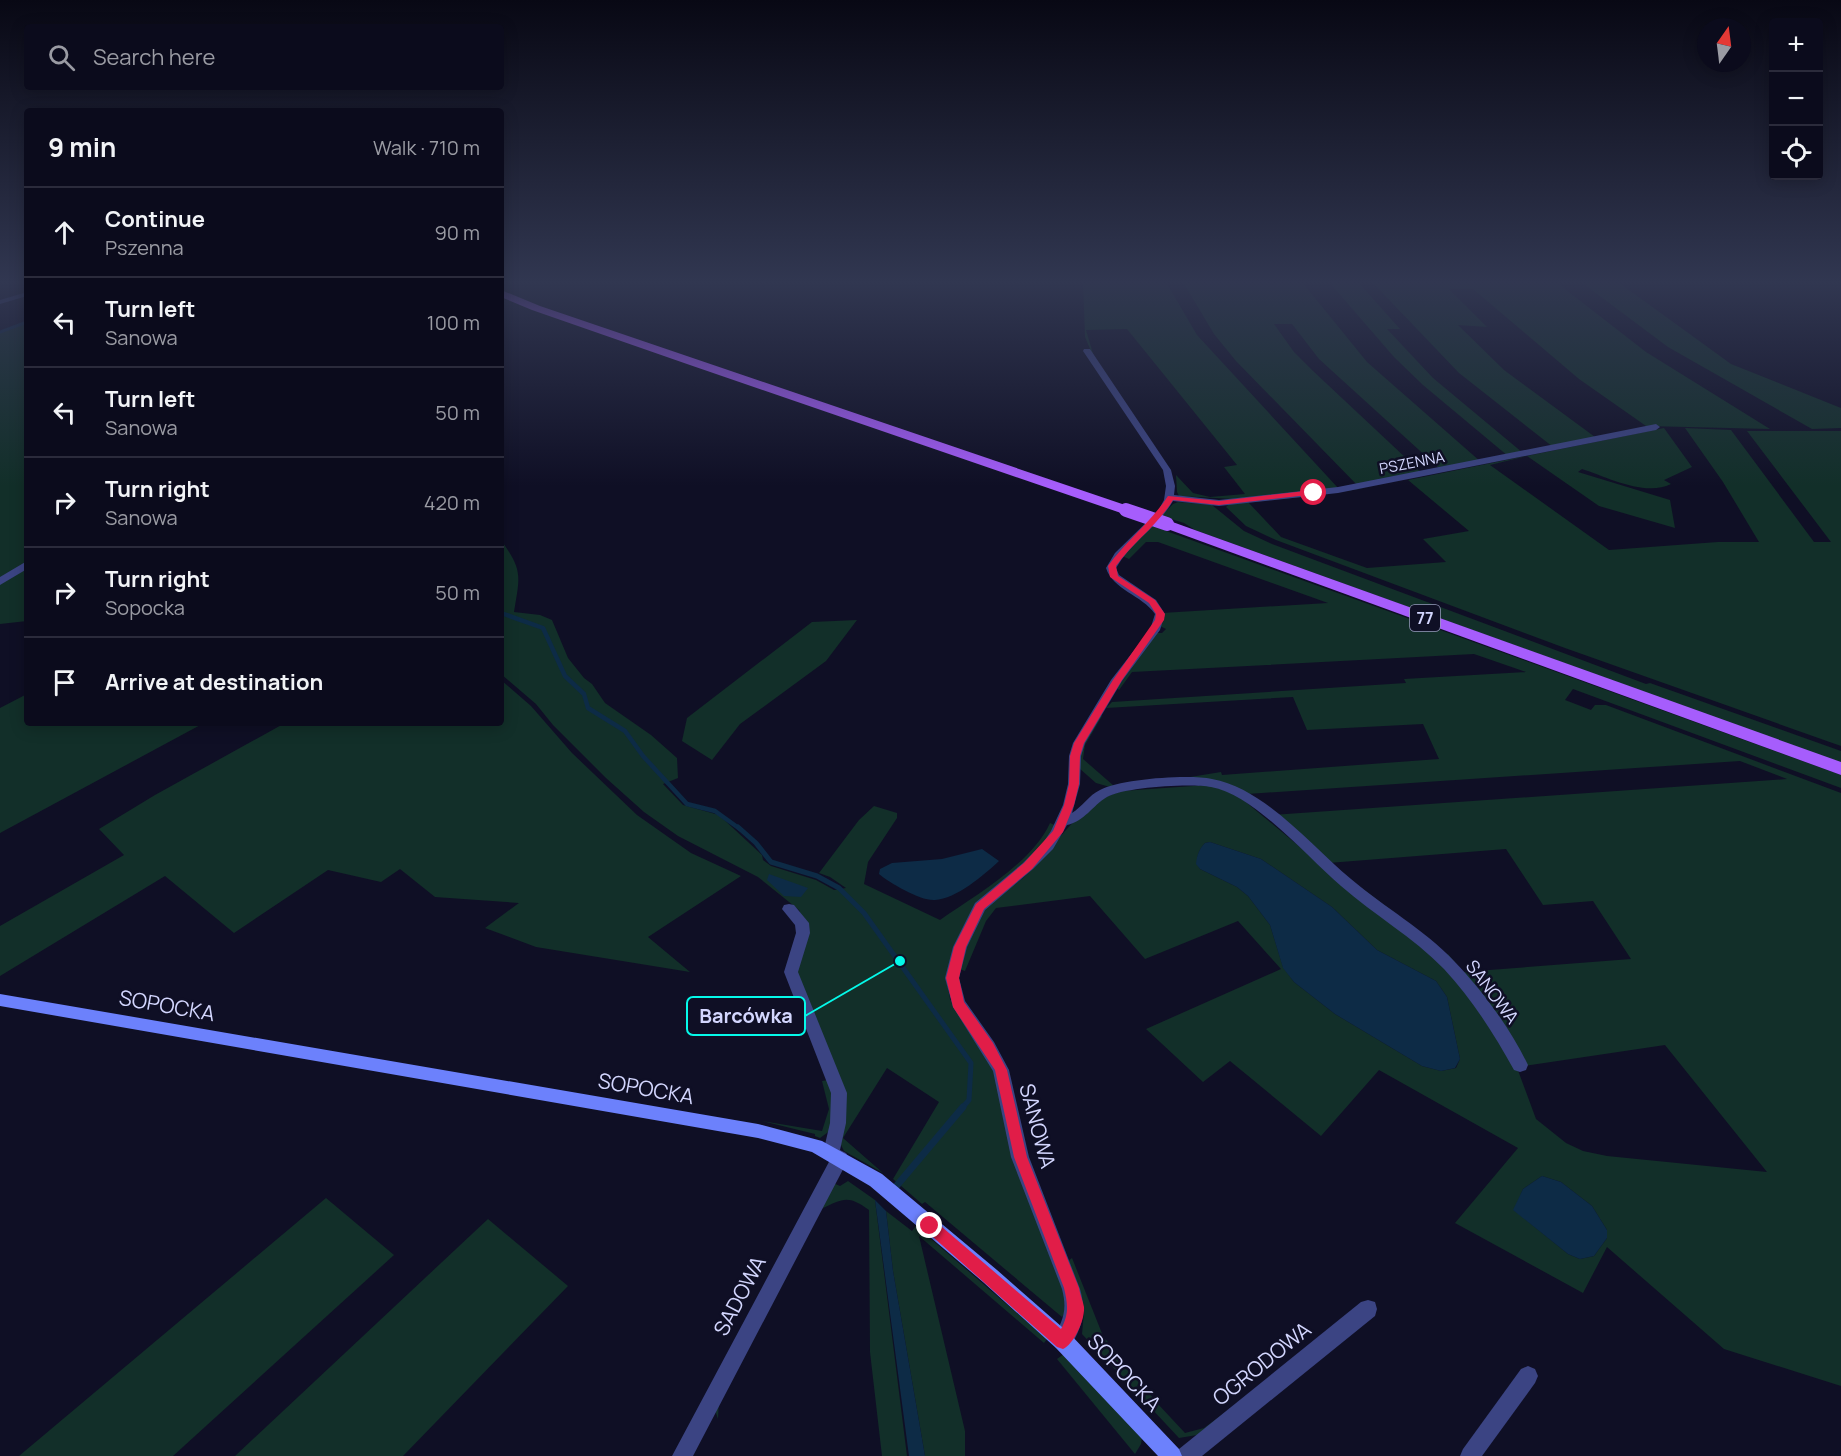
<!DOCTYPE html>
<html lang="en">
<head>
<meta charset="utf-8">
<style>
  body { margin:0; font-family:Manrope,sans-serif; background:#141425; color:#f1f3f6 }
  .controls { position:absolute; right:18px; top:18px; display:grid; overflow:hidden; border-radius:6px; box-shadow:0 3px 15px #0003 }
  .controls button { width:54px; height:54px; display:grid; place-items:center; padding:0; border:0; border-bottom:2px solid #2b2b3b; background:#0b0b1c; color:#f1f3f6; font:30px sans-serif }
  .compass { position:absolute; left:1697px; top:18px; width:54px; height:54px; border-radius:50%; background:#0b0b1c; box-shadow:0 3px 15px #0003; rotate:14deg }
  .stop { position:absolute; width:18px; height:18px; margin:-14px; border:4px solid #e11d48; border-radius:50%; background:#fff }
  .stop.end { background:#e11d48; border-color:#fff; box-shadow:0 2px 6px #0008 }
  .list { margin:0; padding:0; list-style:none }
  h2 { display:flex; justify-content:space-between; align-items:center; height:78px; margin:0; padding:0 24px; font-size:26px }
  h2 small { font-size:20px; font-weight:400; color:#9a9ba3 }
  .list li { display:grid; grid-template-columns:39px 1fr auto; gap:18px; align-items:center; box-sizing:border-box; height:90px; padding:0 24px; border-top:2px solid #2b2b3b }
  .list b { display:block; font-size:22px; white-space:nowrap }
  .list p { margin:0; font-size:20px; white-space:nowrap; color:#9a9ba3 }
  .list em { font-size:20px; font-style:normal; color:#9a9ba3 }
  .icon { flex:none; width:33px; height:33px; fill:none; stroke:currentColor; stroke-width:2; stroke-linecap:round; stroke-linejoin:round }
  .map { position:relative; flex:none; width:1841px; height:1456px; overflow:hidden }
  .search { position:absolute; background:#0b0b1c; box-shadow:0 3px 15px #0003; left:24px; top:24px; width:480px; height:66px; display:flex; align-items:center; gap:15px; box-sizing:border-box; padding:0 21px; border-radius:6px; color:#9a9ba3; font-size:22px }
  .panel { position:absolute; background:#0b0b1c; box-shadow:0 3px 15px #0003; left:24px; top:108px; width:480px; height:618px; border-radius:6px }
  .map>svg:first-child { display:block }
  .green { fill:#122f29; fill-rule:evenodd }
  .water { fill:#0d2b46 }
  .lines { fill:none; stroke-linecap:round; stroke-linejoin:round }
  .stream-far3 { stroke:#0d2b46; stroke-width:3 }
  .stream-far2 { stroke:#0d2b46; stroke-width:4.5 }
  .stream-far1 { stroke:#0d2b46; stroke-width:5 }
  .stream { stroke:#0d2b46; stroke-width:7 }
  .street { fill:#3b4483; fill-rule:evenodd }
  .secondary { fill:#6c81fc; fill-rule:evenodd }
  .primary { fill:#a65dfc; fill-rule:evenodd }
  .primary-bridge { stroke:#a65dfc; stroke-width:14 }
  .route { fill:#e11d48 }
  .labels { text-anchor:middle; stroke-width:5; stroke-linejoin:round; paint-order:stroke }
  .far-street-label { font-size:15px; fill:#d3d6fe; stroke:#0f0f25 }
  .shield { fill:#0f0f25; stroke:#989abd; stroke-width:1.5 }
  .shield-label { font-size:16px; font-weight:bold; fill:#d3d6fe }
  .street-label { font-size:18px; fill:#d3d6fe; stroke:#0f0f25 }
  .near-street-label { font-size:21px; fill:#d3d6fe; stroke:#0f0f25 }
  .leader { fill:none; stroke:#05f9e9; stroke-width:2 }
  .callout-dot { fill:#05f9e9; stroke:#0f0f25; stroke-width:2 }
  .callout { fill:#0f0f25; stroke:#05f9e9; stroke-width:2 }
  .callout-label { font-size:20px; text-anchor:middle; font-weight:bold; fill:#d3d6fe }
</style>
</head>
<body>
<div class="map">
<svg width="1841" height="1456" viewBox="0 0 1841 1456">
  <rect width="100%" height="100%" fill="#0f0f25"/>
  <g class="green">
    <polygon points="1083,282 1166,282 1197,335 1339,489 1233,499 1179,496 1177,492 1176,475 1193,493 1210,497 1245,494 1224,467 1237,465 1127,329 1086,330 1094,357 1093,356 1085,337"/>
    <polygon points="1183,282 1302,282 1367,362 1481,462 1441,470 1319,359 1292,324 1274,324 1294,352 1312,370 1423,474 1358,486 1236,361 1214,334"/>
    <polygon points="1329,282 1358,282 1400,329 1387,329 1433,378 1523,453 1508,456 1423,385 1394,357"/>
    <polygon points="1372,282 1556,282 1646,352 1770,429 1646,426 1579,379 1473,289 1449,289 1487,327 1458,325 1504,370 1595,437 1553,447 1459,373"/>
    <polygon points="1581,282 1618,282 1731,364 1841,408 1841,428 1812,429 1668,347"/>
    <polygon points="27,322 27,621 0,624 0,333"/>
    <path d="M1664 428 1692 467 1664 480 1671 484C1645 497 1607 477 1582 469L1578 472 1670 500 1675 528 1599 506 1527 456 1490 465 1609 550 1718 542H1759L1723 482 1685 428 1731 430 1814 542H1831L1747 431H1841V746L1565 648 1276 540 1246 526 1226 507 1229 504 1247 501 1366 488 1313 496 1248 502 1281 537 1367 568 1446 562 1423 539 1469 531 1408 480Z"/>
    <path d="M1178 502 1212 505 1244 531 1272 544 1646 684 1650 683 1841 751V763L1195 530 1184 523 1168 518 1158 528 1841 775V788L1573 689 1565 700 1591 710 1595 705H1606L1841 793V1386L1724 1349 1607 1247 1583 1293 1455 1223 1518 1148 1379 1070 1321 1136 1230 1061 1203 1082 1146 1029 1281 969 1238 921 1145 959 1090 896 996 908 986 921 965 971 959 969C963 949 971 921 986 906 996 895 1011 888 1023 878 1055 849 1077 803 1122 791L1207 785 1222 789 1241 798 1342 882 1423 945 1454 975 1479 1004 1516 1065 1536 1119 1566 1143 1583 1151 1607 1156 1767 1172 1665 1045 1524 1066 1497 1016 1446 957 1448 954 1463 972 1631 959 1593 901 1543 905 1506 849 1328 863 1399 916H1395L1355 887 1272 815 1787 779 1740 761 1247 794 1210 781 1147 784 1221 772 1222 775 1439 759 1423 724 1307 730 1293 697 1106 708 1112 702 1406 683 1404 679 1526 672 1474 654 1132 672 1119 690 1117 688 1157 633H1162L1166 629 1160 626 1163 618 1162 613 1328 603 1158 542H1146L1129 559 1122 556 1173 504ZM1210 842 1261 859 1332 907 1377 950 1436 981 1447 997 1460 1059 1456 1068 1441 1071 1422 1066 1335 1014 1294 982 1283 967 1270 925 1248 896 1237 887 1200 869 1197 864C1197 855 1199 850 1205 843ZM1542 1176 1561 1182 1592 1206 1607 1230V1238L1594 1256 1580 1259 1568 1254 1514 1210 1523 1189Z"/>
    <path d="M501 540C523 571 520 575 514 612L540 615 552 620 568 658 584 678 592 684 605 703 651 735 677 758 678 778 663 784 683 805 719 815 762 855 763 860 771 866 816 880 834 890 846 888 830 877 819 873 859 820 874 806 897 813V818L868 862 864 884 940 920C976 895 1032 863 1050 823L1057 826 1043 847 990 891 947 982 950 999 966 1026 988 1053 1066 1296 1068 1310 1062 1317 925 1202 922 1204 893 1179 939 1102 887 1068 843 1138 883 1173 844 1151 840 1143 843 1122 797 978 798 964 808 933 799 910 758 877 678 836 644 812 606 778 553 725 536 704 501 674Z"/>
    <polygon points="857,620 826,661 740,724 712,760 682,741 687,718 812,622"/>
    <polygon points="501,680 531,706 572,753 637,815 691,853 741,876 648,937 690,972 536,947 485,928 519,903 435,897 400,869 381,882 328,870 234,933 165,876 0,976 0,926 124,855 99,829 155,795 285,723 501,723"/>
    <polygon points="27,694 27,723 204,723 0,833 0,708"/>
    <polygon points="1099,715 1102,716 1085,745 1083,759 1114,786 1110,787 1096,783 1079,768 1081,748"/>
    <polygon points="828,1080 833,1093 831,1130 820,1138 815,1136 815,1134 762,1121 822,1131 829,1109 822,1081"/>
    <path d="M848 1181 875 1200 907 1456H882L870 1352 869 1210C848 1195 844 1198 821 1209L719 1399 718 1419 714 1407 826 1193 833 1183 840 1186Z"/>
    <polygon points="326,1198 394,1255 173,1456 19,1456"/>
    <polygon points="886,1211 912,1231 916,1226 1047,1339 1044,1343 919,1236 965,1431 965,1456 925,1456 893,1271"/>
    <polygon points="488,1219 568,1286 403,1456 235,1456"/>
    <polygon points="1072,1258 1103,1336 1157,1403 1185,1433 1204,1428 1262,1385 1197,1435 1179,1438 1082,1334 1084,1312 1067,1262"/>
    <polygon points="1064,1354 1142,1437 1141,1444 1135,1454 1057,1359"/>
  </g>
  <g class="water">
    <path d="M1210 842 1261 859 1332 907 1377 950 1436 981 1447 997 1460 1059 1455 1068 1441 1071 1422 1066 1335 1014 1294 982 1283 968 1270 925 1248 896 1237 887 1200 869 1196 864C1197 855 1199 849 1205 843Z"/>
    <path d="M982 849 999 861C984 875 956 899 935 900 920 901 890 883 879 874L880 869 892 863 942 859Z"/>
    <polygon points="769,874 808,888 801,897 784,896 767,880"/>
    <polygon points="1542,1176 1561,1182 1592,1206 1607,1230 1607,1238 1594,1256 1580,1259 1568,1254 1513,1210 1523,1189"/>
    <polygon points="875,1200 886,1211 893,1271 925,1456 909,1456"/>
  </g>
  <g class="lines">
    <polyline class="stream-far3" points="0,332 27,322"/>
    <polyline class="stream-far2" points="501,613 543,628 565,676 584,694 588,708 625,731 643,756 687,804 715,811 740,829"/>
    <polyline class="stream-far1" points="738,827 756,843 771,862 817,876 839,888 864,913 971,1063 969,1100 962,1108"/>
    <polyline class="stream" points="893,1190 963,1107"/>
    <g class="street">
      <polygon points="27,292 27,296 0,304 0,300"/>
      <path d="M1084 349H1090L1171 470 1175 486 1174 495 1219 500 1338 487 1656 424 1660 427 1656 430 1338 493 1219 506 1173 501C1158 527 1131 542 1116 568L1119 575 1156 600 1165 614 1160 630 1122 681 1085 743 1081 756 1080 784 1072 813C1082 807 1089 795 1100 790 1121 779 1188 774 1212 779 1266 789 1311 846 1351 879 1385 908 1424 929 1454 961 1483 991 1510 1028 1528 1065L1526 1070 1520 1072 1514 1070C1494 1034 1472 999 1444 969 1413 937 1374 915 1341 886 1307 857 1255 795 1211 787 1191 783 1124 787 1107 797 1092 806 1085 821 1067 825L1053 849 1033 869 985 910 967 947 959 978 965 1001 994 1042 1009 1070 1029 1157 1080 1289C1087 1314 1082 1326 1070 1348L1063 1351 1056 1348 1053 1341C1062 1319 1068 1313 1062 1289L1011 1157 993 1071 953 1007 945 978 953 947 975 903 1023 863 1043 843 1051 831 1063 805 1068 784 1069 756 1073 743 1111 680 1150 630 1155 614C1142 595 1113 590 1106 568L1115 553 1158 511 1164 500 1166 486 1163 470 1083 351Z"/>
      <polygon points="27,561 27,569 0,585 0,577"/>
      <polygon points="789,904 794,905 809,923 810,933 798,972 847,1093 846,1123 840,1150 846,1153 849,1158 693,1456 672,1456 830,1160 825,1158 823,1153 830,1123 831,1093 784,972 796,933 795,925 782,909 784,905"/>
      <polygon points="1368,1300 1375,1302 1377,1309 1375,1316 1202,1456 1176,1456 1179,1449 1361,1302"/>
      <polygon points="1528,1366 1535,1369 1538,1376 1535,1383 1482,1456 1460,1456 1463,1449 1521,1369"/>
    </g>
    <polygon class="secondary" points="0,994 758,1124 822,1141 882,1174 997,1270 1070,1334 1179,1449 1182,1456 1158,1456 1056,1348 983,1282 870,1186 812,1152 758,1138 0,1006"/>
    <g class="primary">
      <polygon points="501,290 540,306 1131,507 1133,510 1126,514 1121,513 687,364 532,310 501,297"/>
      <polygon points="1167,520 1841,762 1841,775 1162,527 1160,524 1162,521"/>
    </g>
    <polyline class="primary-bridge" points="1126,510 1167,524"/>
  </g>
  <linearGradient id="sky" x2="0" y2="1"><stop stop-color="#080814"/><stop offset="0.58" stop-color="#313751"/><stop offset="1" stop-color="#313751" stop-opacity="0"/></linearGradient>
  <rect width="1841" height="486" fill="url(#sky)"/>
  <path class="route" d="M1314 490 1317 491V494L1219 505 1173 500C1158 525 1133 542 1116 566L1118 576 1155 600 1165 614 1164 620 1122 680 1084 743 1080 756 1079 784 1074 805 1063 832 1032 869 984 909 966 947 959 978 964 1002 993 1043 1007 1070 1027 1157 1079 1288C1080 1295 1083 1301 1084 1307 1085 1320 1074 1344 1063 1349L1057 1347 925 1230 922 1226 925 1221 930 1219 935 1221 1061 1329C1069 1314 1068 1305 1064 1288L1014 1157 995 1070 953 1007 946 978 954 947 976 904 1024 863 1053 831 1064 805 1069 784 1070 756 1074 743 1113 680 1155 620 1156 614 1149 603 1110 577 1108 566C1126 541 1151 522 1168 496L1219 501Z"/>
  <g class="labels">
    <g class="far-street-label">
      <text transform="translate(1412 463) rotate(-11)" y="5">PSZENNA</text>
    </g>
    <rect class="shield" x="1410" y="605" width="30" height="26" rx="4.5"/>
    <g class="shield-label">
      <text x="1425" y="624">77</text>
    </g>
    <g class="street-label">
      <text transform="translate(1492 992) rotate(53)" y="6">SANOWA</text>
    </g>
    <g class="near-street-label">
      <text transform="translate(167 1006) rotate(10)" y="7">SOPOCKA</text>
      <text transform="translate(646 1089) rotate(10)" y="7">SOPOCKA</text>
      <text transform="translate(1037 1126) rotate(75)" y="7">SANOWA</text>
      <text transform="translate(740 1296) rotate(-62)" y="7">SADOWA</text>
      <text transform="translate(1262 1364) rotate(-39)" y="7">OGRODOWA</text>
      <text transform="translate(1124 1373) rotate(47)" y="7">SOPOCKA</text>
    </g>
  </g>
  <path class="leader" d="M900 961L805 1016"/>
  <circle class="callout-dot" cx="900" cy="961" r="6"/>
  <rect class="callout" x="687" y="997" width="118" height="38" rx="6"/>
  <g class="callout-label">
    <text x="746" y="1023">Barcówka</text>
  </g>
</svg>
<div class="controls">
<button>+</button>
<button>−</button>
<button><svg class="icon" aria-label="locate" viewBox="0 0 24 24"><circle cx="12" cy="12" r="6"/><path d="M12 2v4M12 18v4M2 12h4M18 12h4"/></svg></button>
</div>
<svg class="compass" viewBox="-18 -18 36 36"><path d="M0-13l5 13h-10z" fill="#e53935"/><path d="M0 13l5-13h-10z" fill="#9a9ba3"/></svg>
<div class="stop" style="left:1314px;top:493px"></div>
<div class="stop end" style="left:930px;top:1226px"></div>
<div class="search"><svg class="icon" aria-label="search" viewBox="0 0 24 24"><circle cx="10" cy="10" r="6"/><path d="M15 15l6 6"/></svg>Search here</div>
<section class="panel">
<h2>9 min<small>Walk · 710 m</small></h2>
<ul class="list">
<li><svg class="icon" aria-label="ahead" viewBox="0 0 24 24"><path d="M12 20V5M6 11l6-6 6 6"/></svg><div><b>Continue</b><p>Pszenna</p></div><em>90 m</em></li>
<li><svg class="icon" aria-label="left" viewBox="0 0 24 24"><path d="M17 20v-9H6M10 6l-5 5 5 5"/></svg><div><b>Turn left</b><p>Sanowa</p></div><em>100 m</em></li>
<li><svg class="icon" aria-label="left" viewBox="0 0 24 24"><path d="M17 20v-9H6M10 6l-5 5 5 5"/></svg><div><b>Turn left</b><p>Sanowa</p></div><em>50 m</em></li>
<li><svg class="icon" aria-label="right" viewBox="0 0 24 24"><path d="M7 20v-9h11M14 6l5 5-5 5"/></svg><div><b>Turn right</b><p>Sanowa</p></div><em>420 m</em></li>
<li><svg class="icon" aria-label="right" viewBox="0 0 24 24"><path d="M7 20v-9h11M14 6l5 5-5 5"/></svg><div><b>Turn right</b><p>Sopocka</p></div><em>50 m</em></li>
<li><svg class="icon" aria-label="arrive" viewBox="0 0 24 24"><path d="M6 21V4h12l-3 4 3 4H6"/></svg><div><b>Arrive at destination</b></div></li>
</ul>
</section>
</div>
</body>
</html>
